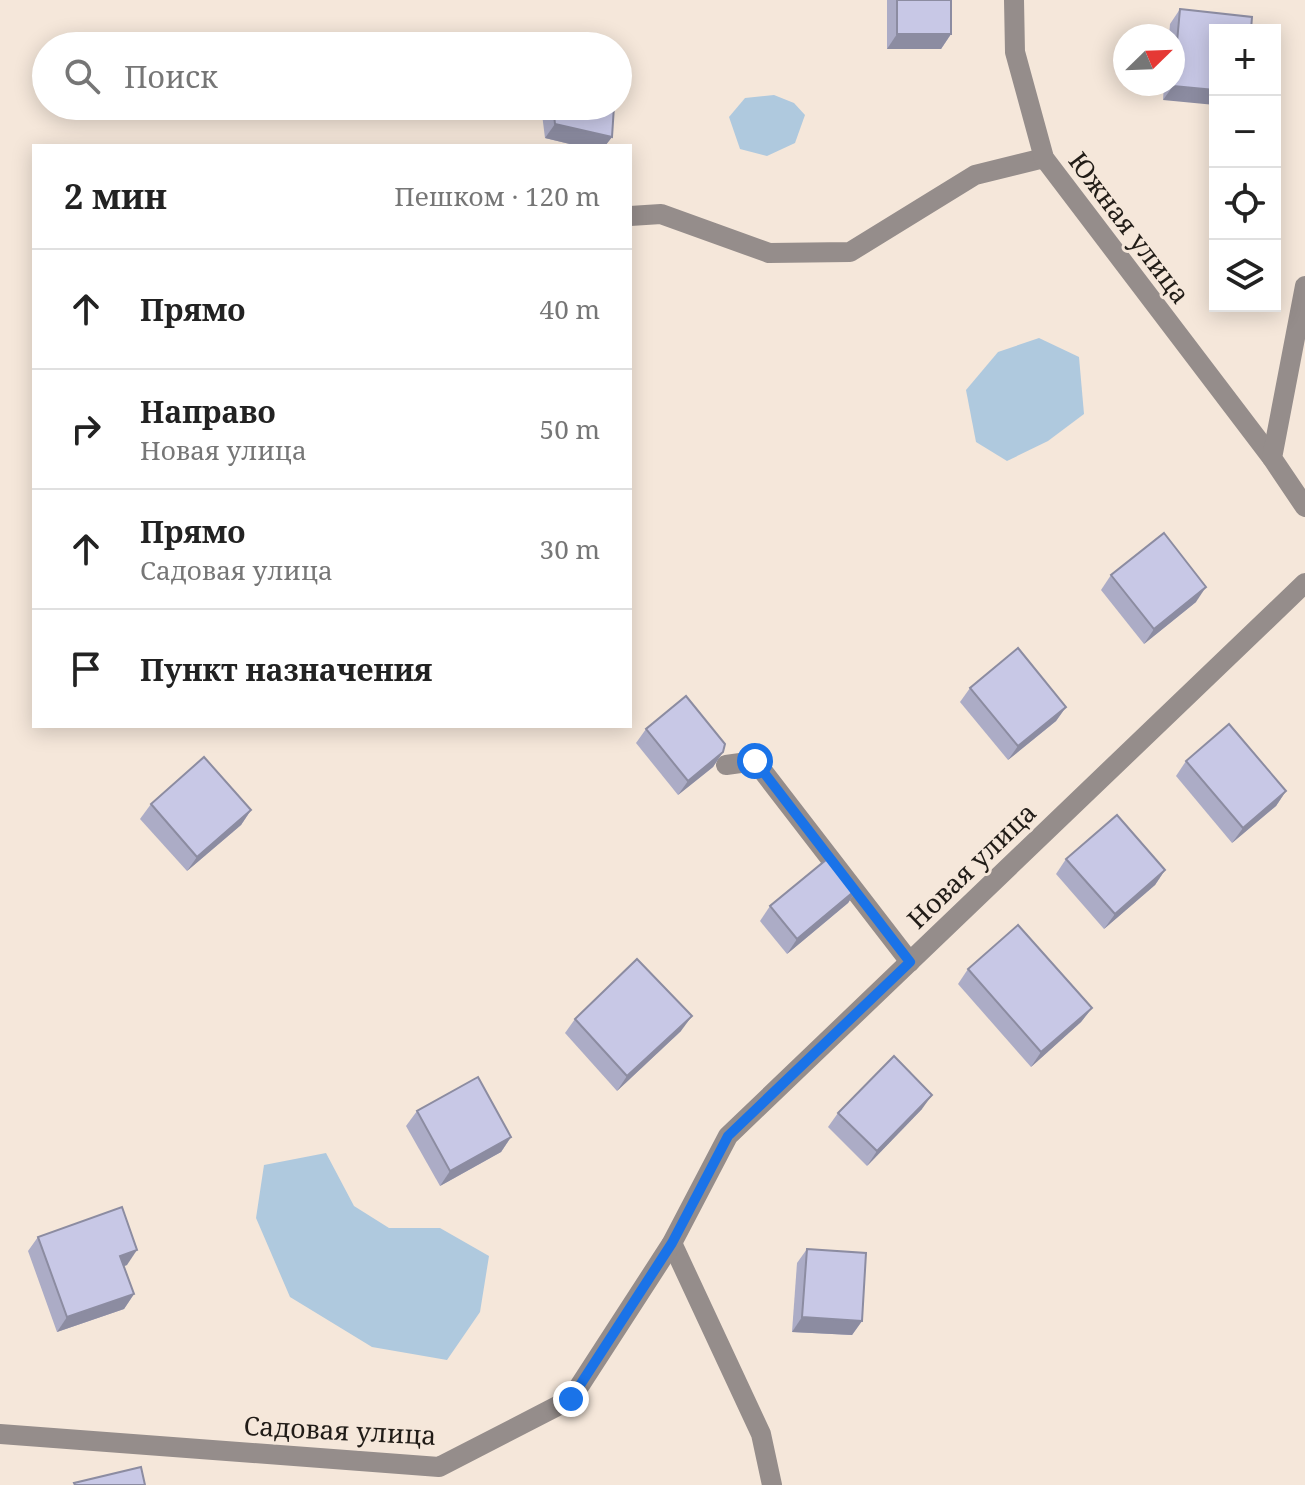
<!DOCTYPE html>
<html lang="ru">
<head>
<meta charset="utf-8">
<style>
  body { margin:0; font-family:"Noto Serif",serif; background:#f6f6f6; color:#222 }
  .controls { position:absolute; right:24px; top:24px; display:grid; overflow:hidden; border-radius:0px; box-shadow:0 4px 20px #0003 }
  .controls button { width:72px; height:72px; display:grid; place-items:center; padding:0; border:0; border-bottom:2px solid #e0e0e0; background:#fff; color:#222; font:40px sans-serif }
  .compass { position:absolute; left:1113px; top:24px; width:72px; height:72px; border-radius:50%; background:#fff; box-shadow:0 4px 20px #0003; rotate:67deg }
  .stop { position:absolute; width:24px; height:24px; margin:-18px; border:6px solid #1a73e8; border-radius:50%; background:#fff }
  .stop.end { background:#1a73e8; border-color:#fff; box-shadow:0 2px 8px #0008 }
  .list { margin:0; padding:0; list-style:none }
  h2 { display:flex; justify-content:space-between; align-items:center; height:104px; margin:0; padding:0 32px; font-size:34px }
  h2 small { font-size:26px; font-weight:400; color:#767676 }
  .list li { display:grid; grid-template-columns:52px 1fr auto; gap:24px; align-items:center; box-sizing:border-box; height:120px; padding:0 32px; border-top:2px solid #e0e0e0 }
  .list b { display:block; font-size:30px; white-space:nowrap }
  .list p { margin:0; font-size:26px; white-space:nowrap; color:#767676 }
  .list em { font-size:26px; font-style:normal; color:#767676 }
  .icon { flex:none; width:44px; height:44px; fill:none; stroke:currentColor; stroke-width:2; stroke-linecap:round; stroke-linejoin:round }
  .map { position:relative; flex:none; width:1305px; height:1485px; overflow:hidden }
  .search { position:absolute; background:#fff; box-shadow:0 4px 20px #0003; left:32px; top:32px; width:600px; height:88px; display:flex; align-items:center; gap:20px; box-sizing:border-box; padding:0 28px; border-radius:44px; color:#767676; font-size:30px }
  .panel { position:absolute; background:#fff; box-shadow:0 4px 20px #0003; left:32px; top:144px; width:600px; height:584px; border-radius:0px }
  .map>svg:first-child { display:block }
  .water { fill:#afc9de }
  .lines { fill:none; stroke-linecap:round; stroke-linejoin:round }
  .service { stroke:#958d8b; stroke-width:20 }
  .minor { stroke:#958d8b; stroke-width:20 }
  .wall { fill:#acacc6 }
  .shaded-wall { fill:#8c8ca1 }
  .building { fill:#c8c8e6; stroke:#8c8ca1; stroke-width:2 }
  .route { stroke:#1a73e8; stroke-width:10 }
  .labels { text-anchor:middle; stroke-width:6; stroke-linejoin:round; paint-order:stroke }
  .street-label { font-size:26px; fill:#211c17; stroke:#f5e7da }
</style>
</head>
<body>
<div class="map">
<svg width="1305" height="1485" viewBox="0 0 1305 1485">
  <rect width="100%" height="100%" fill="#f5e7da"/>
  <g class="water">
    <polygon points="774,95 794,103 805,115 795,143 767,156 740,149 729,117 745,98"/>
    <polygon points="1039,338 1079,357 1084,414 1048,441 1007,461 976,442 966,390 998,352"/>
    <polygon points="326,1153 354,1206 389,1228 440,1228 489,1256 480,1312 447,1360 372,1347 290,1297 256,1218 264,1165"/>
  </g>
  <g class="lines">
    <g class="service">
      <polyline points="630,216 661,214 769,253 850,252 975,175 1044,158"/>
      <polyline points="726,765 755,761 910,962"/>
      <polyline points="672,1243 761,1434 772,1485"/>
    </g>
    <g class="minor">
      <polyline points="1014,0 1015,52 1044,158 1272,458"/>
      <polyline points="1305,286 1272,458 1305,507"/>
      <polyline points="0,1434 439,1467 571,1399 672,1243 728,1136 1305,583"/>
    </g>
  </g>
  <g class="wall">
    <polygon points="887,0 951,0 951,34 941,49 887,49"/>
    <polygon points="1180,9 1251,30 1163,100 1164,84 1173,84 1173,36 1169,36 1170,24"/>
    <polygon points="541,106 614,106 612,137 605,146 578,146 545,138"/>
    <polygon points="1111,575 1196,602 1144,644 1101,590"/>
    <polygon points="970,688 1066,707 1056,721 1008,760 960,702"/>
    <polygon points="646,729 723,752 713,767 678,795 636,743"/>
    <polygon points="1186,761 1286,791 1276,806 1232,843 1176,776"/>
    <polygon points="151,804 251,810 241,825 187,871 140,819"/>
    <polygon points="1066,859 1165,870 1155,885 1104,929 1056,874"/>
    <polygon points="858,888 848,903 787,954 760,921 770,906"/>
    <polygon points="968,969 1092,1008 1081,1022 1031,1067 958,984"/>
    <polygon points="575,1019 681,1031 617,1091 565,1033"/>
    <polygon points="922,1109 867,1166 828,1127 838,1113"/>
    <polygon points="417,1111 511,1137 501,1152 440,1186 406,1126"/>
    <polygon points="38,1237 127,1265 124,1266 134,1294 124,1309 57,1332 28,1251"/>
    <polygon points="807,1249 862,1321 852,1335 792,1332 797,1263"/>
  </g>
  <g class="shaded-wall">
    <polygon points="897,34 951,34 941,49 887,49"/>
    <polygon points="1173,86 1215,90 1215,105 1163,100"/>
    <polygon points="555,124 612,137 605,146 578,146 545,138"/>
    <polygon points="1206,587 1196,602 1144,644 1154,629"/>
    <polygon points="1066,707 1056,721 1008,760 1018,746"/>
    <polygon points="723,752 713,767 678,795 688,781"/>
    <polygon points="1286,791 1276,806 1232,843 1243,828"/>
    <polygon points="251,810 241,825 187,871 197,857"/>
    <polygon points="1165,870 1155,885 1104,929 1115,914"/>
    <polygon points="858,888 848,903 787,954 797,939"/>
    <polygon points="1092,1008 1081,1022 1031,1067 1041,1052"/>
    <polygon points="692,1016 681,1031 617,1091 627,1076"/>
    <polygon points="932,1095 922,1109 867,1166 877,1151"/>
    <polygon points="511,1137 501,1152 440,1186 450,1171"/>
    <polygon points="137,1250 127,1265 110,1271 120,1256"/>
    <polygon points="134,1294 124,1309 57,1332 67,1317"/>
    <polygon points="802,1317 862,1321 852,1335 792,1332"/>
  </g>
  <g class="building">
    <rect x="897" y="0" width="54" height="34"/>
    <polygon points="1180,9 1252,17 1251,30 1215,30 1215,90 1173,86"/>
    <polygon points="553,106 614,106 612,137 555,124"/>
    <polygon points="1164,533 1206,587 1154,629 1111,575"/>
    <polygon points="1018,648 1066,707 1018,746 970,688"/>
    <polygon points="686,696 725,744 723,752 688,781 646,729"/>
    <polygon points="1229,724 1286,791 1243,828 1186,761"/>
    <polygon points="204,757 251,810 197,857 151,804"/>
    <polygon points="1117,815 1165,870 1115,914 1066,859"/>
    <polygon points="832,855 858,888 797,939 770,906"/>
    <polygon points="1018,925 1092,1008 1041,1052 968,969"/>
    <polygon points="637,959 692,1016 627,1076 575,1019"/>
    <polygon points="894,1056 932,1095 877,1151 838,1113"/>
    <polygon points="478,1077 511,1137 450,1171 417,1111"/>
    <polygon points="122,1207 137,1250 120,1256 134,1294 67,1317 38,1237"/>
    <polygon points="807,1249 866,1253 862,1321 802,1317"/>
    <polygon points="141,1467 145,1485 75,1485 74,1483"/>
  </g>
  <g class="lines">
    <polyline class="route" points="571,1399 672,1243 728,1136 910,962 755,761"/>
  </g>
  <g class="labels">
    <g class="street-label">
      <text transform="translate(1129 228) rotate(53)" y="9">Южная улица</text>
      <text transform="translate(972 866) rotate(-44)" y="9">Новая улица</text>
      <text transform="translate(340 1431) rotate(3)" y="9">Садовая улица</text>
    </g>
  </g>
</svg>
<div class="controls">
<button>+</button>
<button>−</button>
<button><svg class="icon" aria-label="locate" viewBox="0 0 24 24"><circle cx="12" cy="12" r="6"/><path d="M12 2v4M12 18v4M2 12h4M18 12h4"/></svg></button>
<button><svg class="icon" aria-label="layers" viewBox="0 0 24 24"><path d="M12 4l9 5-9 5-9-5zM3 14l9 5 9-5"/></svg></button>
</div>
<svg class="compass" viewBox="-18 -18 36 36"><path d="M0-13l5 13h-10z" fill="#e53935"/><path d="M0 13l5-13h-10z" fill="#767676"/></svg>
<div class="stop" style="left:755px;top:761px"></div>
<div class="stop end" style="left:571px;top:1399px"></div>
<div class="search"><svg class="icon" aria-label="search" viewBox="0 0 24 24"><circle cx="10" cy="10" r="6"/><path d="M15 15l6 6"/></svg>Поиск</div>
<section class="panel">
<h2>2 мин<small>Пешком · 120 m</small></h2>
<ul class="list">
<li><svg class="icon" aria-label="ahead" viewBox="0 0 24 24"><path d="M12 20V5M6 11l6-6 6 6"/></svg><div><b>Прямо</b></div><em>40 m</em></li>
<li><svg class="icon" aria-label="right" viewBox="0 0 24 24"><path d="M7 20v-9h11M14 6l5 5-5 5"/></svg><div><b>Направо</b><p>Новая улица</p></div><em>50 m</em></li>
<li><svg class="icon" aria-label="ahead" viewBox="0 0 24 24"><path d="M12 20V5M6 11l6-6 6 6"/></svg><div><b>Прямо</b><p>Садовая улица</p></div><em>30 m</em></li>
<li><svg class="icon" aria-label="arrive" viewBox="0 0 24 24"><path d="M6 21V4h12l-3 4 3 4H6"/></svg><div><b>Пункт назначения</b></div></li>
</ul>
</section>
</div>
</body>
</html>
